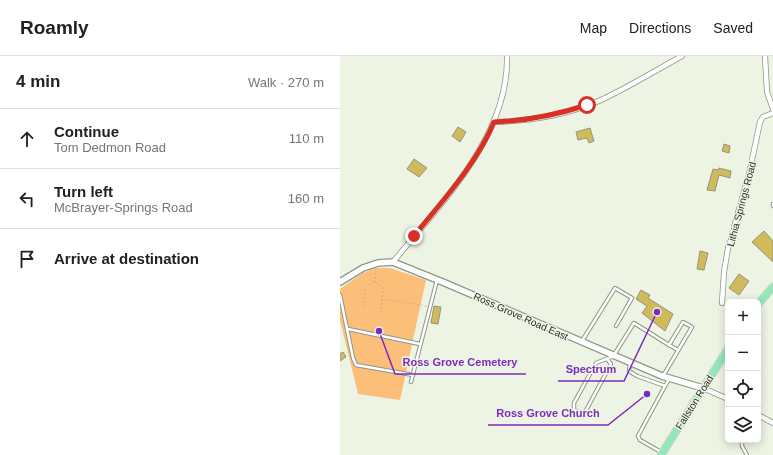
<!DOCTYPE html>
<html lang="en">
<head>
<meta charset="utf-8">
<style>
  body { margin:0; font-family:Arial,sans-serif; background:#f6f6f6; color:#202124 }
  .controls { position:absolute; right:12px; bottom:12px; display:grid; overflow:hidden; border-radius:6px; box-shadow:0 2px 10px #0003 }
  .controls button { width:36px; height:36px; display:grid; place-items:center; padding:0; border:0; border-bottom:1px solid #e0e0e0; background:#fff; color:#202124; font:20px sans-serif }
  .stop { position:absolute; width:12px; height:12px; margin:-9px; border:3px solid #d93025; border-radius:50%; background:#fff }
  .stop.end { background:#d93025; border-color:#fff; box-shadow:0 1px 4px #0008 }
  .list { margin:0; padding:0; list-style:none }
  h2 { display:flex; justify-content:space-between; align-items:center; height:52px; margin:0; padding:0 16px; font-size:17px }
  h2 small { font-size:13px; font-weight:400; color:#757577 }
  .list li { display:grid; grid-template-columns:26px 1fr auto; gap:12px; align-items:center; box-sizing:border-box; height:60px; padding:0 16px; border-top:1px solid #e0e0e0 }
  .list b { display:block; font-size:15px; white-space:nowrap }
  .list p { margin:0; font-size:13px; white-space:nowrap; color:#757577 }
  .list em { font-size:13px; font-style:normal; color:#757577 }
  .icon { flex:none; width:22px; height:22px; fill:none; stroke:currentColor; stroke-width:2; stroke-linecap:round; stroke-linejoin:round }
  .map { position:relative; flex:none; width:433px; height:399px; overflow:hidden }
  header { display:flex; align-items:center; gap:24px; box-sizing:border-box; height:56px; padding:0 20px; background:#fff; border-bottom:1px solid #e0e0e0 }
  header strong { font-size:19px }
  nav { display:flex; gap:22px; margin-inline-start:auto; font-size:14px }
  main { display:flex }
  aside { flex:1; background:#fff }
  .map>svg:first-child { display:block }
  .green { fill:#fcbf79 }
  .building { fill:#cfbb5a; stroke:#959384 }
  .lines { fill:none; stroke-linecap:round; stroke-linejoin:round }
  .service-casing { stroke:#8f9687; stroke-width:4.5 }
  .minor-casing { stroke:#8f9687; stroke-width:6 }
  .tertiary-casing { stroke:#8f9687; stroke-width:8 }
  .primary-casing { stroke:#d5d5d4; stroke-width:9 }
  .path { stroke:#9ca195; stroke-width:1; stroke-dasharray:1 3; stroke-linecap:butt }
  .service { stroke:#fff; stroke-width:2.5 }
  .minor { stroke:#fff; stroke-width:4.5 }
  .tertiary { stroke:#fff; stroke-width:5.5 }
  .primary { stroke:#94e7b9; stroke-width:7 }
  .route { stroke:#d93025; stroke-width:5 }
  .labels { text-anchor:middle; stroke-width:3; stroke-linejoin:round; paint-order:stroke }
  .street-label { font-size:10px; fill:#2b2d27; stroke:#edf4e4 }
  .leader { fill:none; stroke:#7b2cbf; stroke-width:1.5 }
  .callout-dot { fill:#7b2cbf; stroke:#edf4e4; stroke-width:1.5 }
  .callout-label { font-size:11px; text-anchor:middle; font-weight:bold; fill:#7b2cbf; stroke:#edf4e4; stroke-width:3; stroke-linejoin:round; paint-order:stroke }
</style>
</head>
<body>
<header>
<strong>Roamly</strong>
<nav><a>Map</a><a>Directions</a><a>Saved</a></nav>
</header>
<main>
<aside>
<h2>4 min<small>Walk · 270 m</small></h2>
<ul class="list">
<li><svg class="icon" aria-label="ahead" viewBox="0 0 24 24"><path d="M12 20V5M6 11l6-6 6 6"/></svg><div><b>Continue</b><p>Tom Dedmon Road</p></div><em>110 m</em></li>
<li><svg class="icon" aria-label="left" viewBox="0 0 24 24"><path d="M17 20v-9H6M10 6l-5 5 5 5"/></svg><div><b>Turn left</b><p>McBrayer-Springs Road</p></div><em>160 m</em></li>
<li><svg class="icon" aria-label="arrive" viewBox="0 0 24 24"><path d="M6 21V4h12l-3 4 3 4H6"/></svg><div><b>Arrive at destination</b></div></li>
</ul>
</aside>
<div class="map">
<svg width="433" height="399" viewBox="0 0 433 399">
  <rect width="100%" height="100%" fill="#edf4e4"/>
  <polygon class="green" points="36,212 50,212 86,224 60,344 18,338 0,264 0,233 23,217"/>
  <g class="building">
    <polygon points="118,71 126,76 120,86 112,80"/>
    <polygon points="250,72 254,85 249,87 247,82 238,84 236,76"/>
    <polygon points="384,88 390,90 389,97 382,95"/>
    <polygon points="74,103 87,112 79,121 67,113"/>
    <polygon points="379,112 391,115 390,122 379,119 375,135 367,134 373,113 378,114"/>
    <polygon points="424,175 433,185 433,206 412,186"/>
    <polygon points="360,195 368,197 364,214 357,213"/>
    <polygon points="399,218 409,225 399,239 389,232"/>
    <polygon points="301,234 310,239 308,242 333,258 325,275 302,257 307,250 296,243"/>
    <polygon points="94,250 101,251 98,268 91,267"/>
    <polygon points="3,296 6,301 0,305 0,298"/>
  </g>
  <g class="lines">
    <defs>
      <g id="service">
        <polyline points="433,148 433,150"/>
        <polyline points="0,239 13,302 16,309 73,319"/>
        <polyline points="8,273 80,288"/>
        <polyline points="242,285 275,232 292,242 276,270"/>
        <polyline points="329,289 338,294"/>
        <polyline points="274,299 294,267 329,289 343,266 352,271 323,320"/>
        <polyline points="267,303 271,308 244,358 234,354 234,347 256,307 274,300"/>
        <polyline points="290,307 289,315 297,320 325,330 329,323"/>
        <polyline points="71,326 97,224"/>
        <polyline points="402,384 402,390 407,399"/>
        <polyline points="321,396 300,384 298,380 325,330"/>
      </g>
      <g id="minor">
        <polyline points="425,0 427,36 433,53"/>
        <path d="M154 66C190 65 228 59 261 44 289 31 316 14 342 0"/>
        <path d="M53 206C100 148 169 81 167 0"/>
        <polyline points="382,247 384,216 388,192 409,118 420,66 423,61 433,57"/>
        <polyline points="363,332 388,343"/>
        <polyline points="418,359 433,367"/>
      </g>
      <polyline id="tertiary" points="0,226 23,212 38,207 53,206 105,227 322,320 363,332"/>
      <g id="primary">
        <polyline points="418,248 433,231"/>
        <polyline points="321,399 388,293"/>
      </g>
    </defs>
    <use href="#service" class="service-casing"/>
    <use href="#minor" class="minor-casing"/>
    <use href="#tertiary" class="tertiary-casing"/>
    <use href="#primary" class="primary-casing"/>
    <g class="path">
      <polyline points="35,226 36,213"/>
      <polyline points="42,243 87,250"/>
      <polyline points="23,250 25,231 35,226 43,232 41,256"/>
    </g>
    <use href="#service" class="service"/>
    <use href="#minor" class="minor"/>
    <use href="#tertiary" class="tertiary"/>
    <use href="#primary" class="primary"/>
  </g>
  <g class="lines">
    <path class="route" d="M74 180C103 144 136 109 154 66 186 65 216 59 247 49"/>
  </g>
  <g class="labels">
    <g class="street-label">
      <text transform="translate(401 148) rotate(-75)" y="4">Lithia Springs Road</text>
      <text transform="translate(181 260) rotate(24)" y="4">Ross Grove Road East</text>
      <text transform="translate(354 346) rotate(-58)" y="4">Fallston Road</text>
    </g>
  </g>
  <path class="leader" d="M39 275L55 318H186M317 256L284 325H218M307 338L268 369H148"/>
  <g class="callout-dot">
    <circle cx="39" cy="275" r="4"/>
    <circle cx="317" cy="256" r="4"/>
    <circle cx="307" cy="338" r="4"/>
  </g>
  <g class="callout-label">
    <text x="120" y="310">Ross Grove Cemetery</text>
    <text x="251" y="317">Spectrum</text>
    <text x="208" y="361">Ross Grove Church</text>
  </g>
</svg>
<div class="controls">
<button>+</button>
<button>−</button>
<button><svg class="icon" aria-label="locate" viewBox="0 0 24 24"><circle cx="12" cy="12" r="6"/><path d="M12 2v4M12 18v4M2 12h4M18 12h4"/></svg></button>
<button><svg class="icon" aria-label="layers" viewBox="0 0 24 24"><path d="M12 4l9 5-9 5-9-5zM3 14l9 5 9-5"/></svg></button>
</div>
<div class="stop" style="left:247px;top:49px"></div>
<div class="stop end" style="left:74px;top:180px"></div>
</div>
</main>
</body>
</html>
